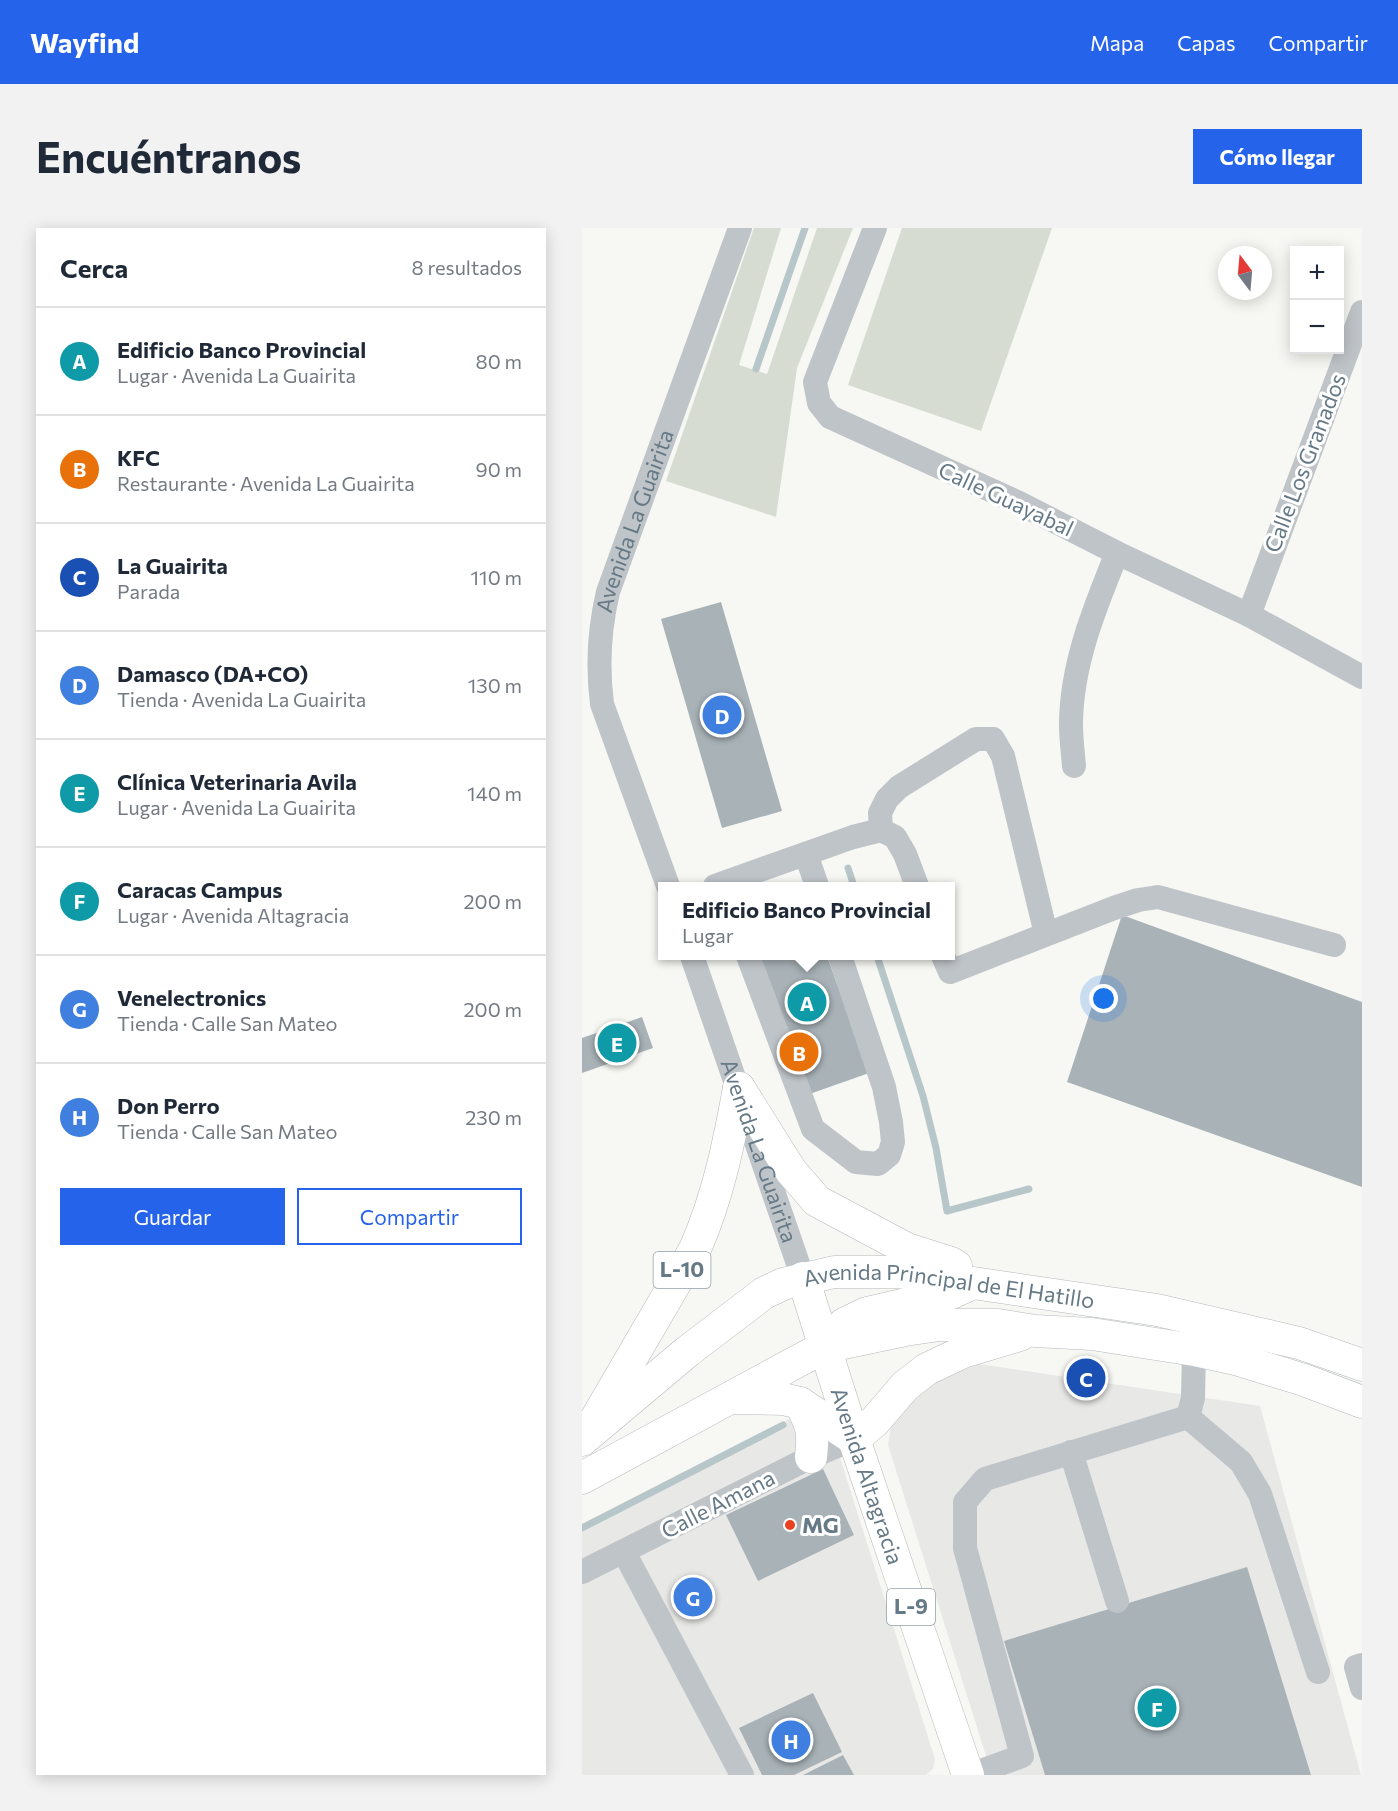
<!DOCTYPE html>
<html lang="es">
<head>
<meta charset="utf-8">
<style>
  body { margin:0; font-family:Commissioner,sans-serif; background:#f2f2f3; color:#1f2937 }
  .controls { position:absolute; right:18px; top:18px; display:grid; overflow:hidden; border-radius:0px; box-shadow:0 3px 15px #0003 }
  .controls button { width:54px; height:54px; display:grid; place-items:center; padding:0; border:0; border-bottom:2px solid #e0e1e3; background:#fff; color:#1f2937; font:30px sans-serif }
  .compass { position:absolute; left:636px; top:18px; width:54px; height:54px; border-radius:50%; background:#fff; box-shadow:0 3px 15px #0003; rotate:344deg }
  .you { position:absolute; left:522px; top:771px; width:21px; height:21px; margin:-15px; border:4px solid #fff; border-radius:50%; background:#1a73e8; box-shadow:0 0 0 9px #1a73e833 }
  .badge { display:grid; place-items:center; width:39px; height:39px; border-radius:50%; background:#2563eb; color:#fff; font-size:20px; font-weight:700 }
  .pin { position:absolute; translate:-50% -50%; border:3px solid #fff; box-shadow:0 2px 6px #0006 }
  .popup { position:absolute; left:76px; top:654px; width:297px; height:78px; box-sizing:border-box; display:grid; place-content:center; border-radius:0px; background:#fff; filter:drop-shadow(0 2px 4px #0005); font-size:20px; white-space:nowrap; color:#747a83 }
  .popup b { font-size:22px; color:#1f2937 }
  .popup::after { content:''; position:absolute; left:50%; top:100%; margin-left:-12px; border:12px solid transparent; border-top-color:#fff }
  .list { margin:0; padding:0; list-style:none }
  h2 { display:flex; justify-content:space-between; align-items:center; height:78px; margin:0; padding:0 24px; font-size:26px }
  h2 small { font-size:20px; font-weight:400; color:#747a83 }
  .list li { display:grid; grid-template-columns:39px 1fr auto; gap:18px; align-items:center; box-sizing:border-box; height:108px; padding:0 24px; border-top:2px solid #e0e1e3 }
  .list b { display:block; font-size:22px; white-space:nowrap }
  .list p { margin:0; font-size:20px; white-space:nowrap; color:#747a83 }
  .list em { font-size:20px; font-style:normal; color:#747a83 }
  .actions { display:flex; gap:12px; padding:18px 24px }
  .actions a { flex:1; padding:14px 0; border:2px solid #2563eb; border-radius:0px; text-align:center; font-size:21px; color:#2563eb }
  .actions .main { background:#2563eb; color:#fff }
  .map { position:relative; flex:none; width:780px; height:1547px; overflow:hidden; border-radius:0px }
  header { display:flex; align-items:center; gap:36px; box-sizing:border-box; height:84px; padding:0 30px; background:#2563eb; color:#fff }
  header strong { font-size:28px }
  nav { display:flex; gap:33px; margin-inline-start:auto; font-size:21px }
  .intro { display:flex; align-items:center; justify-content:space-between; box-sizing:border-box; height:144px; padding:0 36px }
  h1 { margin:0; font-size:42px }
  .button { padding:15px 27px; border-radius:0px; background:#2563eb; color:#fff; font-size:21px; font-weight:700 }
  main { display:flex; gap:36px; padding:0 36px }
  aside { flex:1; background:#fff; border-radius:0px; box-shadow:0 3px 15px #0003 }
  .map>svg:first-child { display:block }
  .built { fill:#e8e8e7 }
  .green { fill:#d7dcd2 }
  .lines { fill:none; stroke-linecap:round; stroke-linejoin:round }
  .stream { stroke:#b7c6c9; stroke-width:7 }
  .building { fill:#a8b2b7 }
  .major-casing { stroke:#b5babe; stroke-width:33 }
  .minor { stroke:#bfc4c8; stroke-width:24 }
  .major { stroke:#fff; stroke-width:32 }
  .poi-dot { fill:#ea4121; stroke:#fff; stroke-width:2 }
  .labels { text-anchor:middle; stroke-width:6; stroke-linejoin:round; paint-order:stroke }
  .shield { fill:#fff; stroke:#93a1aa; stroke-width:1.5 }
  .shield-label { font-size:21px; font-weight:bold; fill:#657986 }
  .street-label { font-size:22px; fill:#657986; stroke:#fff }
  .poi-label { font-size:22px; font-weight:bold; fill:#657986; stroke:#fff; text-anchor:start }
</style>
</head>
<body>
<header>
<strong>Wayfind</strong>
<nav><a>Mapa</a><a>Capas</a><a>Compartir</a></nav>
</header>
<div class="intro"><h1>Encuéntranos</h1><a class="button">Cómo llegar</a></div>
<main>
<aside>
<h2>Cerca<small>8 resultados</small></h2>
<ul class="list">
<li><span class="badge" style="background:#0f9aa8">A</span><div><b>Edificio Banco Provincial</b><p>Lugar · Avenida La Guairita</p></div><em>80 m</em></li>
<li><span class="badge" style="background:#e8710a">B</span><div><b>KFC</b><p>Restaurante · Avenida La Guairita</p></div><em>90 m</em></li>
<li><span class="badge" style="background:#1a4fb4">C</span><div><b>La Guairita</b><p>Parada</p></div><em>110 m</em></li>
<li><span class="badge" style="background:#3f7fe0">D</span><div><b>Damasco (DA+CO)</b><p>Tienda · Avenida La Guairita</p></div><em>130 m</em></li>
<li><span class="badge" style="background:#0f9aa8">E</span><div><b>Clínica Veterinaria Avila</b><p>Lugar · Avenida La Guairita</p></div><em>140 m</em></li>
<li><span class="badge" style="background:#0f9aa8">F</span><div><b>Caracas Campus</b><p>Lugar · Avenida Altagracia</p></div><em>200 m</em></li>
<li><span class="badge" style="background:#3f7fe0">G</span><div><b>Venelectronics</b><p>Tienda · Calle San Mateo</p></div><em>200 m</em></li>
<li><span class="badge" style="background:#3f7fe0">H</span><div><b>Don Perro</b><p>Tienda · Calle San Mateo</p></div><em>230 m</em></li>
</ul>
<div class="actions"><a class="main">Guardar</a><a>Compartir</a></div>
</aside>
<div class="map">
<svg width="780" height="1547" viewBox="0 0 780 1547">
  <rect width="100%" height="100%" fill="#f7f7f3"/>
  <g class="built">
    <polygon points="397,1136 678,1178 779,1547 410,1547 306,1217 310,1191 342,1157"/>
    <polygon points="221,1184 249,1201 353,1531 351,1541 344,1547 0,1547 0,1297"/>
  </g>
  <g class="green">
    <polygon points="172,0 199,0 157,137 185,146 235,0 271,0 215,140 194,289 84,253"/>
    <polygon points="320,0 470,0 399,203 266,157"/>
  </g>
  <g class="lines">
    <g class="stream">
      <polyline points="174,141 223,0"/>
      <polyline points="266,640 272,658"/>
      <polyline points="295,728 341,868 354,920 365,983 447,961"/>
      <polyline points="0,1300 201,1197"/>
    </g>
  </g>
  <g class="building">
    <polygon points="139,374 200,583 140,600 79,391"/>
    <polygon points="540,687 780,774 780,959 485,854"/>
    <polygon points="172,728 245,728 287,845 222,868"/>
    <polygon points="60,789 71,820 0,845 0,810"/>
    <polygon points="241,1241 272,1307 176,1353 144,1287"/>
    <polygon points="665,1339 729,1547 463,1547 422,1413"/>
    <polygon points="231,1465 260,1524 212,1547 180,1547 157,1500"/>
    <polygon points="261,1527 272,1547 221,1547"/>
  </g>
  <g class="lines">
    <defs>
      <g id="major">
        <polyline points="157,860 209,943 235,973 325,1021 369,1035 374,1038"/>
        <path id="s3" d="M221 1050 272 1211 386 1547"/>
        <polyline points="245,1116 262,1096 285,1085 367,1066 387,1057"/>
        <polyline points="152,1170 201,1171 218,1175 272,1211"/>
        <path d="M218 1175C230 1197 232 1204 229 1229"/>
        <path d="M14 1191 113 1021C136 969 147 915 157 860"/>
        <polyline points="272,1211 293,1193 323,1158 345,1141 381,1124 438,1107"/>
        <path id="s4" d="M0 1212 106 1123 182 1065 201 1056 252 1044H316L575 1082 717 1115 780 1137"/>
        <polyline points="0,1250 242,1119 323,1102 357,1097 416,1097 453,1103 510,1106 612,1122 657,1132 722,1152 780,1174"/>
      </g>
    </defs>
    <use href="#major" class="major-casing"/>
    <g class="minor">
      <polyline points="293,0 233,154 237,175 248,189 437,275 535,325 667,387 780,449"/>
      <polyline points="667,387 780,84"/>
      <path d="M492 538C491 525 489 511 489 497 489 437 513 379 535 325"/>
      <polyline points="299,602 298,585 305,571 317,559 394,511 411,511 421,528 464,706"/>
      <polyline points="224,626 235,658"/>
      <path id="s1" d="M86 658 20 476C15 437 17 402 26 364L158 0"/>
      <polyline points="133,658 271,609 299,602 313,609 323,626 335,658"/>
      <path id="s2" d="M110 728 221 1050"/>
      <polyline points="166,728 231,901 274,934 296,936 307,927 311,914 309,894 302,859 258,728"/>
      <polyline points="361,728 368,744 532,680 556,672 576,669 752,717"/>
      <polyline points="606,1189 659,1234 678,1266 736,1444"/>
      <polyline points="489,1224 535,1373"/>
      <polyline points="42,1324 160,1547"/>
      <polyline points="0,1344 229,1229 272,1211"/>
      <polyline points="780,1437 774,1439 780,1460"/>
      <polyline points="388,1547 440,1528 383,1320 383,1274 403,1251 606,1189 611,1170 612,1122"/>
    </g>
    <use href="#major" class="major"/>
  </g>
  <circle class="poi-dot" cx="208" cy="1297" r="6"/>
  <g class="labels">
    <g class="shield">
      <rect x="71.5" y="1024" width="57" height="36" rx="4.5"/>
      <rect x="305" y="1361" width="48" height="36" rx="4.5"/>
    </g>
    <g class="shield-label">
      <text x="100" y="1049">L-10</text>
      <text x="329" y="1386">L-9</text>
    </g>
    <g class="street-label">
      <text transform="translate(723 235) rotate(-69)" y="8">Calle Los Granados</text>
      <text transform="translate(424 271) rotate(25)" y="8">Calle Guayabal</text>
      <text dy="8" stroke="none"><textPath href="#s1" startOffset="382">Avenida La Guairita</textPath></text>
      <text dy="8" stroke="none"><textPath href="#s2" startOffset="206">Avenida La Guairita</textPath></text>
      <text dy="8" stroke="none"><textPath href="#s4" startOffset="423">Avenida Principal de El Hatillo</textPath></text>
      <text dy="8" stroke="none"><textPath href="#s3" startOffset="208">Avenida Altagracia</textPath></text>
      <text transform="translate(136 1276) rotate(-27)" y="8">Calle Amana</text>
    </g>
    <g class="poi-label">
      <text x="220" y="1305">MG</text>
    </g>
  </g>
</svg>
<div class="controls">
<button>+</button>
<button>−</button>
</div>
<svg class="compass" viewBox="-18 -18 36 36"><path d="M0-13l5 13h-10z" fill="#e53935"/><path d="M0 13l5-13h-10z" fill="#747a83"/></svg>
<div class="you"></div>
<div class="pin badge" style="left:225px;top:774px;background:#0f9aa8">A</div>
<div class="popup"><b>Edificio Banco Provincial</b>Lugar</div>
<div class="pin badge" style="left:217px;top:824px;background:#e8710a">B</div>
<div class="pin badge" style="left:504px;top:1150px;background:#1a4fb4">C</div>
<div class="pin badge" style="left:140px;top:487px;background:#3f7fe0">D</div>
<div class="pin badge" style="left:35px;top:815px;background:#0f9aa8">E</div>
<div class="pin badge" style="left:575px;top:1480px;background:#0f9aa8">F</div>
<div class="pin badge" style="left:111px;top:1369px;background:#3f7fe0">G</div>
<div class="pin badge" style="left:209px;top:1512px;background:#3f7fe0">H</div>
</div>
</main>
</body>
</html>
